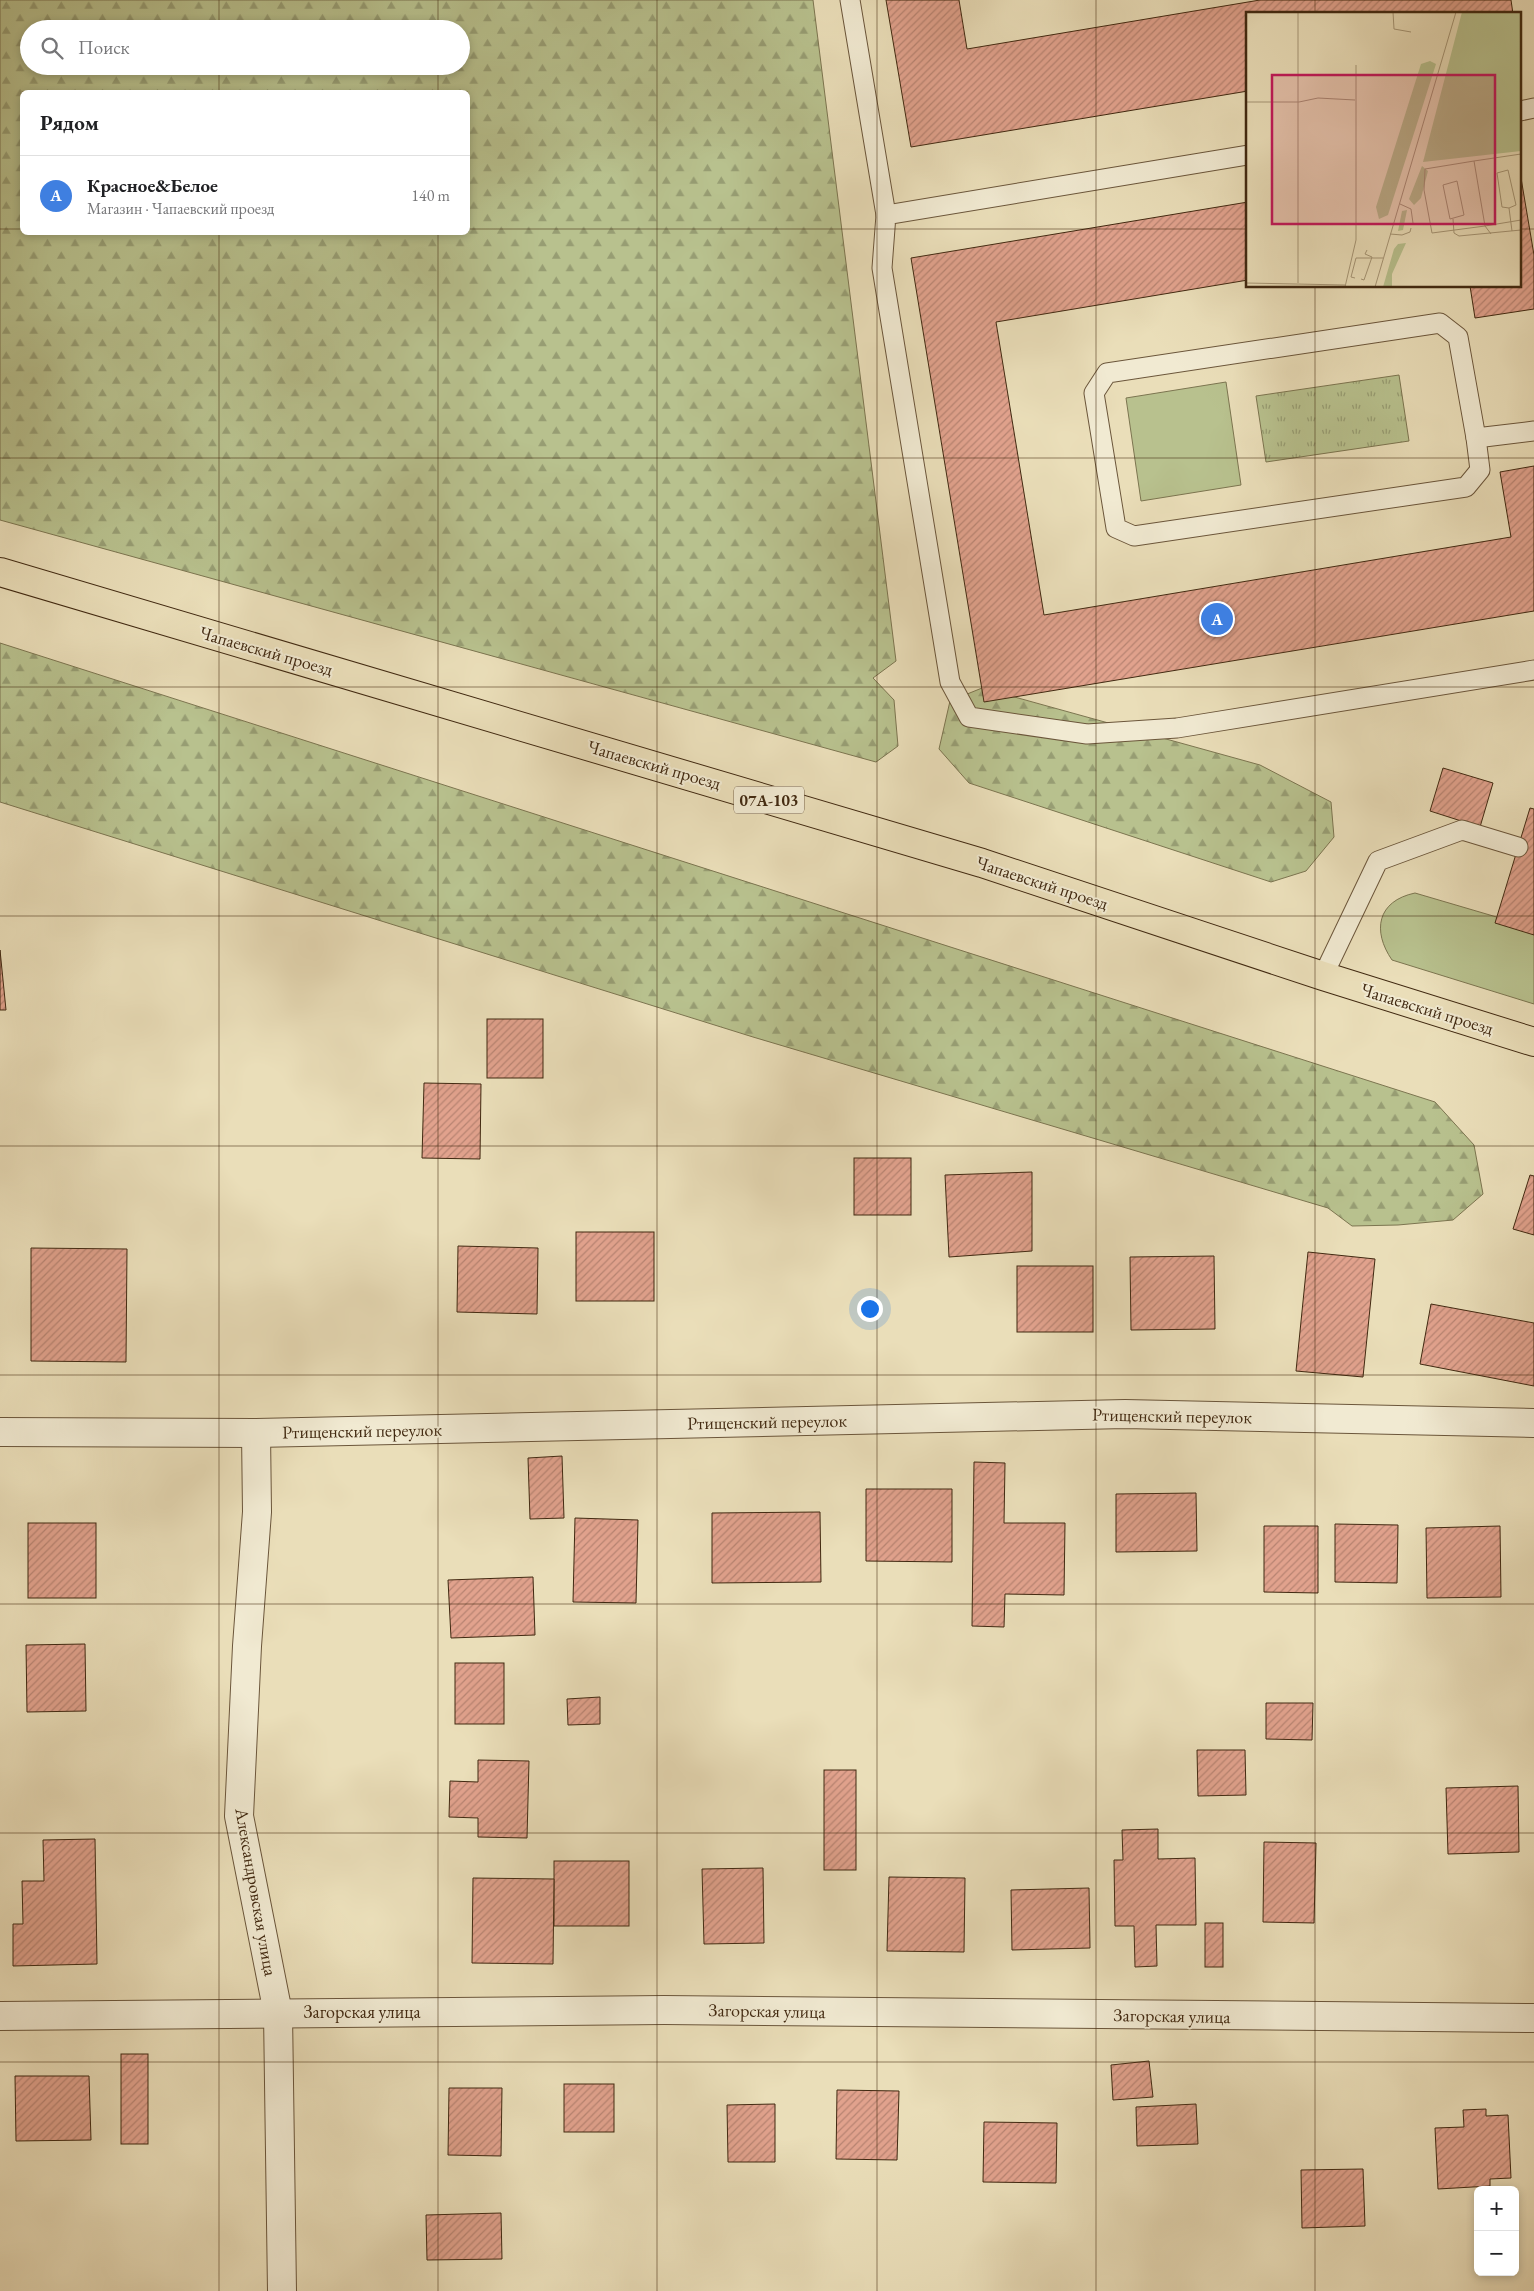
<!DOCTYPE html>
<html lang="ru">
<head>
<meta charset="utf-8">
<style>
  body { margin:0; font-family:"EB Garamond",serif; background:#f2f2f2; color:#202124 }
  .controls { position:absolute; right:15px; bottom:15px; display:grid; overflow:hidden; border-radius:8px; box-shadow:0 2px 8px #0003 }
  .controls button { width:45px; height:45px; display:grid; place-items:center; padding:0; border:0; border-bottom:1px solid #e0e0e0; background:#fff; color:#202124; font:25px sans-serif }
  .you { position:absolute; left:869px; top:1308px; width:18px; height:18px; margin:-12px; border:4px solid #fff; border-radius:50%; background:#1a73e8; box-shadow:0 0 0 8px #1a73e833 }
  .badge { display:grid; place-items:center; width:32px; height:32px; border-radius:50%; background:#8f2418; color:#fff; font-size:16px; font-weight:700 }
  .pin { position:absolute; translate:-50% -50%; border:2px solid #fff; box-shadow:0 1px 5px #0006 }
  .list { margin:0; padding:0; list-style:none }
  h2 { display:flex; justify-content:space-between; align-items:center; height:65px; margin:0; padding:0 20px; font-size:21px }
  h2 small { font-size:16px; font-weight:400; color:#757577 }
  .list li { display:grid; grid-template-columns:32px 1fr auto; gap:15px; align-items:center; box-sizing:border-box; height:80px; padding:0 20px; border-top:1px solid #e0e0e0 }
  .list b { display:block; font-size:19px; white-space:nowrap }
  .list p { margin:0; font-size:16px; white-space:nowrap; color:#757577 }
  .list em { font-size:16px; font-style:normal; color:#757577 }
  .icon { flex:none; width:28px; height:28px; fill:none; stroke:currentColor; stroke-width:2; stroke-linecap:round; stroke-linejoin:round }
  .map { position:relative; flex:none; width:1534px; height:2291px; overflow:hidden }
  .search { position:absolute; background:#fff; box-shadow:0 2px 8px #0003; left:20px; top:20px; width:450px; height:55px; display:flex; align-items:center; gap:12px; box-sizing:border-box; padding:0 18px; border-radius:28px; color:#757577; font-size:19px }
  .panel { position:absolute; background:#fff; box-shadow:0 2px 8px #0003; left:20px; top:90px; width:450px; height:145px; border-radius:8px }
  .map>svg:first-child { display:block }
  .green { fill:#b8c18e; stroke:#7c7550 }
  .forest { fill:url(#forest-firs); stroke:#7c7550; fill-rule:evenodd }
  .park { fill:url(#park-tufts); stroke:#7c7550 }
  .building { fill:url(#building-hatch); stroke:#412911 }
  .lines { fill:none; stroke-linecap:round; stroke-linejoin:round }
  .lane-casing { stroke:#6b563b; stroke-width:21 }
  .street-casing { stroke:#6b563b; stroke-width:30 }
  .primary-casing { stroke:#412911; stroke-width:30 }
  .lane { stroke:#f1ead2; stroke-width:19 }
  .street { stroke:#f1ead2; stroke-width:28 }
  .primary { stroke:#eadeb9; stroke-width:28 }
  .grid { fill:none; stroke:#412911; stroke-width:1; stroke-opacity:0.55 }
  .labels { text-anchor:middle; stroke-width:4; stroke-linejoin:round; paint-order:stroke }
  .shield { fill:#f1ead2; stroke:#76634b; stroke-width:1 }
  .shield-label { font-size:16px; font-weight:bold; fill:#412911 }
  .street-label { font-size:18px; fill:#412911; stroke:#f1ead2 }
  .inset-road { fill:none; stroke:#a69676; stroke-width:1 }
  .view { fill:#c2185b; fill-opacity:0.15; stroke:#c2185b; stroke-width:2.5 }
  .inset-edge { fill:none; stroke:#412911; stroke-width:2.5 }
</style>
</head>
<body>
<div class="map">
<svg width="1534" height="2291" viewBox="0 0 1534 2291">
  <defs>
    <pattern id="forest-firs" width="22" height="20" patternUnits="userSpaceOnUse" patternTransform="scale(1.25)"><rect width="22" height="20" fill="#b8c18e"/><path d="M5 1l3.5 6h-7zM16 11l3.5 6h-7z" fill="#979d73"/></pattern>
    <pattern id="park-tufts" width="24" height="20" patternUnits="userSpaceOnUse" patternTransform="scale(1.25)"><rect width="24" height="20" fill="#b8c18e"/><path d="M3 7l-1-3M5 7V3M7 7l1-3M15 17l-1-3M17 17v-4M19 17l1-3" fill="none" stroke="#979d73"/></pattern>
    <pattern id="building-hatch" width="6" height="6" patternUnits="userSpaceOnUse" patternTransform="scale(1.25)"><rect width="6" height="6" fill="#e1a28d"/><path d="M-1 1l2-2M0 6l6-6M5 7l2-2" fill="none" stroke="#b88472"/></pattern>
  </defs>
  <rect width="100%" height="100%" fill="#eadeb9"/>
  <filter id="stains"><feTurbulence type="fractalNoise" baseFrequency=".004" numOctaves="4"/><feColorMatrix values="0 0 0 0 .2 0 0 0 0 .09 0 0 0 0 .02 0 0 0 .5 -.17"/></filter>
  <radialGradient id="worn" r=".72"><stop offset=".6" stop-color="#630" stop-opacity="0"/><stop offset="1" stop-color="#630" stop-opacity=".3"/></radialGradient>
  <g class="green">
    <polygon points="1226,382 1241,485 1141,501 1126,398"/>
    <path d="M1415 893 1534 928V1004L1392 960C1372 931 1377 901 1415 893Z"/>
  </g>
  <g class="forest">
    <path d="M0 0H813L896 661 873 678 894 700 898 746 876 762 0 520ZM29 29H461V66H29ZM22 92H468V232H22Z"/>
    <polygon points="0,643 1435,1102 1474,1145 1483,1194 1453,1220 1398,1225 1352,1226 1328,1208 753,1037 0,802"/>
    <polygon points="982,688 1260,765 1331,802 1334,837 1306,871 1271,882 969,783 939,749 950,701"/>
  </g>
  <polygon class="park" points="1399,375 1409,441 1266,462 1256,396"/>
  <g class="building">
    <polygon points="886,0 959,0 967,49 1260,0 1511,0 1513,14 1248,14 1248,91 911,147"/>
    <polygon points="1520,172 1534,255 1534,309 1475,318 1470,286 1520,286"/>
    <polygon points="1248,202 1248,280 996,322 1044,615 1511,537 1500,472 1534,466 1534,611 984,702 911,258"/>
    <polygon points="1443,768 1493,783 1480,827 1430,811"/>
    <polygon points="1530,808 1534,809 1534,935 1495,923"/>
    <polygon points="0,950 6,1010 0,1010"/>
    <rect x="487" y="1019" width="56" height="59"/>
    <polygon points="424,1083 481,1084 480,1159 422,1158"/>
    <rect x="854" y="1158" width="57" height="57"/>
    <polygon points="1032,1172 1032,1251 949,1257 945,1175"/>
    <polygon points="1530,1175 1534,1176 1534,1235 1513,1229"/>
    <rect x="576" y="1232" width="78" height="69"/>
    <polygon points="458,1246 538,1248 537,1314 457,1312"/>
    <polygon points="31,1248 127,1249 126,1362 31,1361"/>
    <polygon points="1308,1252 1375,1259 1363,1377 1296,1371"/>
    <polygon points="1214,1256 1215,1329 1131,1330 1130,1257"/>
    <rect x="1017" y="1266" width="76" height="66"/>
    <polygon points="1431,1304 1534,1323 1534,1386 1420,1364"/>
    <polygon points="562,1456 564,1518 530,1519 528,1458"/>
    <polygon points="974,1462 1005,1463 1004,1523 1065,1523 1064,1595 1005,1594 1004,1627 972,1626"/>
    <polygon points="866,1489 952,1489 952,1562 866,1561"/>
    <polygon points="1196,1493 1197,1551 1116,1552 1116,1494"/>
    <polygon points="820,1512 821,1582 712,1583 712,1513"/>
    <polygon points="575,1518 638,1520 636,1603 573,1602"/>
    <rect x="28" y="1523" width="68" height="75"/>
    <polygon points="1335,1524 1398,1525 1397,1583 1335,1582"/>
    <polygon points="1264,1526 1318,1526 1318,1593 1264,1592"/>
    <polygon points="1500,1526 1501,1597 1427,1598 1426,1528"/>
    <polygon points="533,1577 535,1635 451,1638 448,1580"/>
    <polygon points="85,1644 86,1711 27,1712 26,1645"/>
    <rect x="455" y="1663" width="49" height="61"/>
    <polygon points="600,1697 600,1724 568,1725 567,1699"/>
    <polygon points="1266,1703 1313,1703 1312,1740 1266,1739"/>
    <polygon points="1197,1750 1245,1750 1246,1795 1198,1796"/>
    <polygon points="478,1760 529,1761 527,1838 478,1837 478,1818 449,1817 450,1781 478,1782"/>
    <rect x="824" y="1770" width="32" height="100"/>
    <polygon points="1518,1786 1519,1852 1448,1854 1446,1788"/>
    <polygon points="1158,1829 1158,1859 1195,1858 1196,1925 1156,1925 1157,1966 1135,1967 1134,1926 1115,1926 1114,1860 1123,1860 1122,1830"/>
    <polygon points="95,1839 97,1964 13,1966 13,1924 23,1924 22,1881 44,1881 43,1840"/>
    <polygon points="1264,1842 1316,1843 1314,1923 1263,1922"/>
    <rect x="554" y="1861" width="75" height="65"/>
    <polygon points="763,1868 764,1943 704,1944 702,1869"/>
    <polygon points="889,1877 965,1878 964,1952 887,1951"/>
    <polygon points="473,1878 554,1879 553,1964 472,1963"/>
    <polygon points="1089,1888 1090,1948 1012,1950 1011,1890"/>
    <rect x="1205" y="1923" width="18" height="44"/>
    <rect x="121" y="2054" width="27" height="90"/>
    <polygon points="1149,2061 1153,2097 1113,2100 1111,2065"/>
    <polygon points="15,2076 89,2076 91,2140 16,2141"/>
    <rect x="564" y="2084" width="50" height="48"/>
    <polygon points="449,2088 502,2088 501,2156 448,2155"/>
    <polygon points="837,2090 899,2091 897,2160 836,2159"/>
    <polygon points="775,2104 775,2162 728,2162 727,2105"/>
    <polygon points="1196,2104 1198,2144 1137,2146 1136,2107"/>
    <polygon points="1486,2109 1486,2116 1508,2115 1511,2178 1490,2179 1490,2186 1438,2189 1435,2128 1464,2127 1463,2110"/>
    <polygon points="984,2122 1057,2123 1056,2183 983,2182"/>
    <polygon points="1363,2169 1365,2226 1302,2228 1301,2170"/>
    <polygon points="501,2213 502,2259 427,2260 426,2215"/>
  </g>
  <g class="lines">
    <defs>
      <g id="lane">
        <polyline points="850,0 886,215"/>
        <polyline points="1520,111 1534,108"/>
        <polyline points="1248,155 886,215 882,268 950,682 969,717 1087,734 1177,728 1534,670"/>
        <polygon points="1440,323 1458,337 1476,438 1480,470 1466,487 1134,536 1116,528 1094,393 1107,373"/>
        <polyline points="1476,438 1534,431"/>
        <polyline points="1323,976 1378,861 1462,830 1518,847"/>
      </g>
      <g id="street">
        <polyline points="0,1432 256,1433 1125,1414 1534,1423"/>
        <polyline points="256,1433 257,1512 247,1646 239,1816 278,2013 282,2291"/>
        <polyline points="0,2016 664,2010 1534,2018"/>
      </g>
      <polyline id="primary" points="0,572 982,863 1323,976 1534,1042"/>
    </defs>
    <use href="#lane" class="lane-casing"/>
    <use href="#street" class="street-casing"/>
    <use href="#primary" class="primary-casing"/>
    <use href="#lane" class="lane"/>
    <use href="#street" class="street"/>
    <use href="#primary" class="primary"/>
  </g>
  <path class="grid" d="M219 0V29M438 0V29M657 0V2291M877 0V2291M1096 0V2291M1315 0V14M219 66V92M438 66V92M0 229H22M468 229H1248M1520 229H1534M219 232V2291M438 232V2291M1315 286V2291M0 458H1534M0 687H1534M0 916H1534M0 1146H1534M0 1375H1534M0 1604H1534M0 1833H1534M0 2062H1534"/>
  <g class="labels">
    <rect class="shield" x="734" y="786.5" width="70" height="27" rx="4"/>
    <g class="shield-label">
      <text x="769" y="806">07А-103</text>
    </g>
    <g class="street-label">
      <text transform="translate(266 651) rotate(16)" y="6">Чапаевский проезд</text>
      <text transform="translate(654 765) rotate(16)" y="6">Чапаевский проезд</text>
      <text transform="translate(1042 883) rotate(18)" y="6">Чапаевский проезд</text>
      <text transform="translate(1427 1009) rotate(17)" y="6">Чапаевский проезд</text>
      <text transform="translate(1172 1416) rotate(1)" y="6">Ртищенский переулок</text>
      <text transform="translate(767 1422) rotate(-1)" y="6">Ртищенский переулок</text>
      <text transform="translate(362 1431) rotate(-1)" y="6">Ртищенский переулок</text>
      <text transform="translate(256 1892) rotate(80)" y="6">Александровская улица</text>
      <text transform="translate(767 2011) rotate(1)" y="6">Загорская улица</text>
      <text x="362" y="2018">Загорская улица</text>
      <text transform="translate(1172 2016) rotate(1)" y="6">Загорская улица</text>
    </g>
  </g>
  <g transform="translate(1246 12)">
    <rect width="275" height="275" fill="#eadeb9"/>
    <path d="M161 198 157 218 152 219 156 199Z" fill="#b8c18e"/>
    <path d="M216 0H275V139L177 150ZM184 49 190 52 142 203 133 207 130 195 175 52ZM176 154 182 159 175 186 168 193 163 187ZM160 231 146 262V275H137L148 237 152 232Z" fill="#b8c18e"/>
    <path class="inset-road" d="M147 0 148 17 165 20M0 73V104M0 90H53L72 86 109 88M228 149 275 142M211 169 218 203 204 207 197 173ZM154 192 165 197 167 211M263 196 270 193 262 158 251 161 256 195 263 196 266 219M207 207 208 221 213 224 275 218M144 222 156 223 164 220 165 216M245 222 239 214 186 221 178 178 179 157 228 149 239 214 275 208M109 266 105 265 110 246H137M115 267 118 268 126 245 119 242 121 238M0 271 99 273M52 271V0M99 275 110 228V53M129 275 210 0"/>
    <path class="view" d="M26 63H249V212H26Z"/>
    <rect width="275" height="275" class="inset-edge"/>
  </g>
  <rect width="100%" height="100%" filter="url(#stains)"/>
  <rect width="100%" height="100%" fill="url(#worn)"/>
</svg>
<div class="controls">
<button>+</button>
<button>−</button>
</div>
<div class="you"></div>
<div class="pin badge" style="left:1217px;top:619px;background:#3f7fe0">A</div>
<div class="search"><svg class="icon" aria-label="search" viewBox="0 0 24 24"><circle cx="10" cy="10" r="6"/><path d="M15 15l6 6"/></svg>Поиск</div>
<section class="panel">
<h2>Рядом<small></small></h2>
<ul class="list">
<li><span class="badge" style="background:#3f7fe0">A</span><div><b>Красное&amp;Белое</b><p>Магазин · Чапаевский проезд</p></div><em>140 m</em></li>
</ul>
</section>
</div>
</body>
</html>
